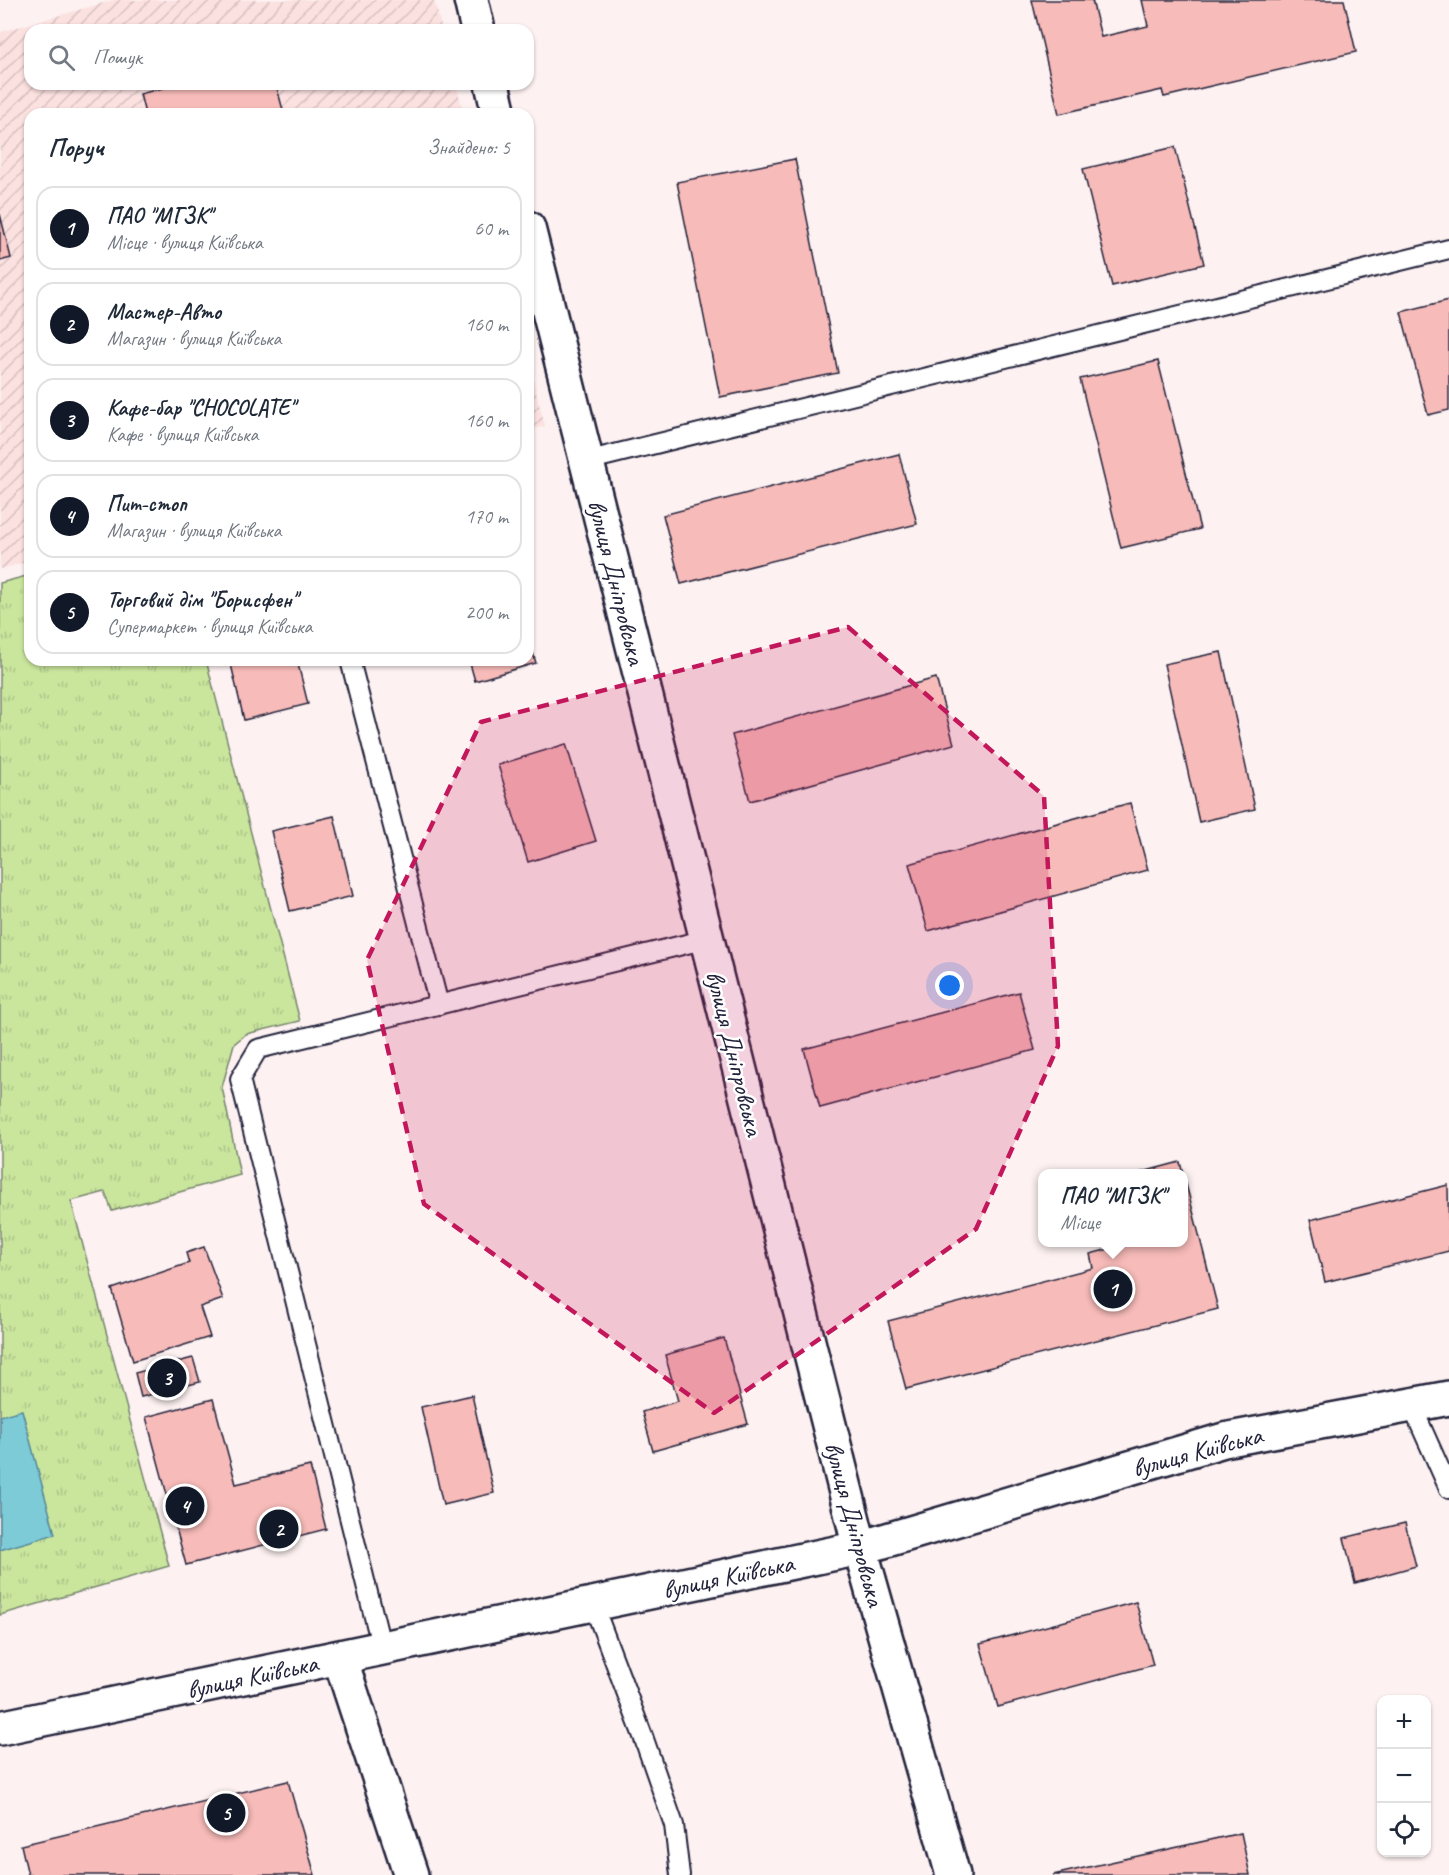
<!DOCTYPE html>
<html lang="uk">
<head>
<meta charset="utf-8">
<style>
  body { margin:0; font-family:Caveat,sans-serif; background:#f2f2f3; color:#1f2937 }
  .controls { position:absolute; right:18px; bottom:18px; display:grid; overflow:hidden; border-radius:12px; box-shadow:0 2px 4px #0004 }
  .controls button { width:54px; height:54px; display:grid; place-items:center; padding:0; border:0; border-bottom:2px solid #e0e1e3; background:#fff; color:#1f2937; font:30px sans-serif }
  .you { position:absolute; left:950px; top:986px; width:21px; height:21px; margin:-15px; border:4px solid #fff; border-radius:50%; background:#1a73e8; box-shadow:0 0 0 9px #1a73e833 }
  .badge { display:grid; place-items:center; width:39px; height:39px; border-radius:50%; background:#111827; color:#fff; font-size:20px; font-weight:700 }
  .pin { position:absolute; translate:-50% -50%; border:3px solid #fff; box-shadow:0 2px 6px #0006 }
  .popup { position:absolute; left:1038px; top:1169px; width:150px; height:78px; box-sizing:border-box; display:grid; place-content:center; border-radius:12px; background:#fff; filter:drop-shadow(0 2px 4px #0005); font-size:20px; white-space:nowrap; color:#747a83 }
  .popup b { font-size:22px; color:#1f2937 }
  .popup::after { content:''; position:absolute; left:50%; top:100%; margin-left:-12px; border:12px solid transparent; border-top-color:#fff }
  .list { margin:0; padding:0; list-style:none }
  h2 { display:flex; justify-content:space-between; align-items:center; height:78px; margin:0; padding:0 24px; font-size:26px }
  h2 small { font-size:20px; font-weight:400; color:#747a83 }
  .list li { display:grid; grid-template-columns:39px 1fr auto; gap:18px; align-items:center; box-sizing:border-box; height:84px; margin:0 12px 12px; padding:0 12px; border:2px solid #e0e1e3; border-radius:18px }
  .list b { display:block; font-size:22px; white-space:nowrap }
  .list p { margin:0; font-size:20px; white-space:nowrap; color:#747a83 }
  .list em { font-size:20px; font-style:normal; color:#747a83 }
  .icon { flex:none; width:33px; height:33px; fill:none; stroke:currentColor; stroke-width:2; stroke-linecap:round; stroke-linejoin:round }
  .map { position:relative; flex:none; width:1449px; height:1875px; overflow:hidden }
  .search { position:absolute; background:#fff; box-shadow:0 2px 4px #0004; left:24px; top:24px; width:510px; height:66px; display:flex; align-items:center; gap:15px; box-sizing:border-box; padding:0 21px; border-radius:18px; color:#747a83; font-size:22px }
  .panel { position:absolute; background:#fff; box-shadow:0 2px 4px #0004; left:24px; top:108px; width:510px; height:558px; border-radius:18px }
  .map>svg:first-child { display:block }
  .industrial { fill:url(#industrial-furrows) }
  .park { fill:url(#park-tufts); stroke:#76846c; stroke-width:1.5 }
  .water { fill:#7bcbd7; stroke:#578799; stroke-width:1.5 }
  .building { fill:#f7bbb9; stroke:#22223b; stroke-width:1.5 }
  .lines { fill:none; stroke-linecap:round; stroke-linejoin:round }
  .lane-casing { stroke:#22223b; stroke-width:22 }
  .street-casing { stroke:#22223b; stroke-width:38 }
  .secondary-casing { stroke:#22223b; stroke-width:38 }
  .lane { stroke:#fff; stroke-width:18 }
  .street { stroke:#fff; stroke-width:33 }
  .secondary { stroke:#fff; stroke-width:33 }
  .marked { fill:#c2185b; fill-opacity:0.2; stroke:#c2185b; stroke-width:4.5; stroke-dasharray:12 8; stroke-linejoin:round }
  .labels { text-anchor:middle; stroke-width:5; stroke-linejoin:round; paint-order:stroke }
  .street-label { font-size:26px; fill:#22223b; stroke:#fff }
</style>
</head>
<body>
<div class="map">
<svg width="1449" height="1875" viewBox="0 0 1449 1875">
  <defs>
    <pattern id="industrial-furrows" width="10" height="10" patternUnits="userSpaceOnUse" patternTransform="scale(1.5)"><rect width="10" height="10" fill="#fbe1e0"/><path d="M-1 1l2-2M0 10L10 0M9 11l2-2" fill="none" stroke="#d7c1c1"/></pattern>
    <pattern id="park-tufts" width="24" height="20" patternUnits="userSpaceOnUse" patternTransform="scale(1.5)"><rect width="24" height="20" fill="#cae69d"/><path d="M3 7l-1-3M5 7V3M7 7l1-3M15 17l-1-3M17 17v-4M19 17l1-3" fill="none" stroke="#adc588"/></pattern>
  </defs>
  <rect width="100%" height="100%" fill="#fdf1f1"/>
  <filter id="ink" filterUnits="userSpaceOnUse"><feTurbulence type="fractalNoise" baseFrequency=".0167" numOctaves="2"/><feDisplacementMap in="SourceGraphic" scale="12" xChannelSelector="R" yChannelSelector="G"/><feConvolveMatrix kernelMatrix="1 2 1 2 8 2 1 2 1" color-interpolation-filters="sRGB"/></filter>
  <g filter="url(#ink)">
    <g class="industrial">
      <polygon points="114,0 434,0 442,30 30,30 30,84 456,84 464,114 30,114 30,561 0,569 0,32"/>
      <polygon points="528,362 545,426 528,431"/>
    </g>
    <polygon class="park" points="30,575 30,660 206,660 300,1021 246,1034 234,1044 222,1087 240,1175 112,1211 105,1192 71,1201 169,1566 0,1615 0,583"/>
    <polygon class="water" points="22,1410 55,1534 0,1550 0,1416"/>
    <g class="building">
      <polygon points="1032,0 1092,0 1101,37 1148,26 1142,0 1344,0 1356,52 1164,97 1162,90 1059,114"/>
      <polygon points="178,84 276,84 284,114 145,114 140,94"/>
      <polygon points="1175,147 1204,264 1112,286 1083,169"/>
      <polygon points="795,159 838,373 720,397 677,182"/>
      <polygon points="0,214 11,258 0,261"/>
      <polygon points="1449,300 1449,410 1428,415 1401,312"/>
      <polygon points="1158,361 1200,529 1121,548 1080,379"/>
      <polygon points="899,454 917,524 681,584 663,515"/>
      <polygon points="528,636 536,663 475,681 469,660 528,660"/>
      <polygon points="1221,652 1255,809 1199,822 1164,664"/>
      <polygon points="230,660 297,660 308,704 244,720"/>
      <polygon points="936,678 954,744 750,801 732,735"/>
      <polygon points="566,744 596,841 528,862 498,765"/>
      <polygon points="1130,803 1148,870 928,931 909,864"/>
      <polygon points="334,816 353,896 290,911 271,831"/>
      <polygon points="1019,992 1035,1050 820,1108 804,1049"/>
      <polygon points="1180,1162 1183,1174 1135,1174"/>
      <polygon points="1184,1176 1218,1309 906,1389 888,1321 1093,1268 1090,1254 1113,1248 1111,1242 1184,1242"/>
      <polygon points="1448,1185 1449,1251 1325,1282 1310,1220"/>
      <polygon points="204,1247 223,1299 200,1307 210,1337 133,1361 112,1289 189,1263 186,1253"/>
      <polygon points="724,1338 748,1424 653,1451 642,1412 678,1401 665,1355"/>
      <polygon points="193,1358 200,1382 141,1397 135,1373"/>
      <polygon points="472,1395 494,1493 443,1505 421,1407"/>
      <polygon points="213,1399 236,1484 310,1466 326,1529 186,1565 146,1417"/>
      <polygon points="1405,1523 1416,1566 1355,1583 1344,1538"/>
      <polygon points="1136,1602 1153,1665 998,1707 980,1644"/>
      <polygon points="288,1781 315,1875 28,1875 21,1845"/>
      <polygon points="1241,1833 1250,1875 1053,1875"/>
    </g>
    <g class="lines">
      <defs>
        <g id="lane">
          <polyline points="586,461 1449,249"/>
          <polyline points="350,660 439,1005"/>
          <polyline points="1411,1404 1449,1489"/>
          <polyline points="593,1604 644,1739 674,1825 680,1875"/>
          <polyline points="382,1649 240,1079 258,1049 707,939"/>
        </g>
        <g id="street">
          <polyline points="471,0 478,30"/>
          <polyline points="492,84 499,114"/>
          <polyline points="528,228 860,1548 953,1875"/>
          <polyline points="340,1658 411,1875"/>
        </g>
        <polyline id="secondary" points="0,1728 860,1548 1224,1440 1449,1398"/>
      </defs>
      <use href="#lane" class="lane-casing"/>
      <use href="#street" class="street-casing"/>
      <use href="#secondary" class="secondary-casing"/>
      <use href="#lane" class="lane"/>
      <use href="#street" class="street"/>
      <use href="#secondary" class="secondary"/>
    </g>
  </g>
  <path class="marked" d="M848 627 1044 796 1058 1046 976 1229 714 1413 424 1204 367 960 481 722Z"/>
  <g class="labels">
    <g class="street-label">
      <text transform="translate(617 582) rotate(76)" y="9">вулиця Дніпровська</text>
      <text transform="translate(735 1053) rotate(76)" y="9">вулиця Дніпровська</text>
      <text transform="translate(1197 1451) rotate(-15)" y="9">вулиця Київська</text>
      <text transform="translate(855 1524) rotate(75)" y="9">вулиця Дніпровська</text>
      <text transform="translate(728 1576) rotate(-12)" y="9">вулиця Київська</text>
      <text transform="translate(252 1676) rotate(-12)" y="9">вулиця Київська</text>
    </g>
  </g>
</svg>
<div class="controls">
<button>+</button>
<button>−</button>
<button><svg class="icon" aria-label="locate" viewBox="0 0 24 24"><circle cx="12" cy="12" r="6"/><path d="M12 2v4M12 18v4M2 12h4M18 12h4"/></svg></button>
</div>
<div class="you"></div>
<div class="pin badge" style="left:1113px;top:1289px">1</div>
<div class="popup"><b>ПАО &quot;МГЗК&quot;</b>Місце</div>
<div class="pin badge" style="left:279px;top:1529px">2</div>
<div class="pin badge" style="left:167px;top:1378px">3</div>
<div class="pin badge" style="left:185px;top:1506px">4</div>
<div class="pin badge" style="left:226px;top:1813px">5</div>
<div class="search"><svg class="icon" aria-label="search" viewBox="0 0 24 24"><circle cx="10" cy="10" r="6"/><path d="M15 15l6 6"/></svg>Пошук</div>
<section class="panel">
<h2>Поруч<small>Знайдено: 5</small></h2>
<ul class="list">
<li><span class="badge">1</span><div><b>ПАО &quot;МГЗК&quot;</b><p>Місце · вулиця Київська</p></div><em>60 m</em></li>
<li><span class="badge">2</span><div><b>Мастер-Авто</b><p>Магазин · вулиця Київська</p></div><em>160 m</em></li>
<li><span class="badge">3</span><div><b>Кафе-бар &quot;CHOCOLATE&quot;</b><p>Кафе · вулиця Київська</p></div><em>160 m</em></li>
<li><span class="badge">4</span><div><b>Пит-стоп</b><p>Магазин · вулиця Київська</p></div><em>170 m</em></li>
<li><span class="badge">5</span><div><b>Торговий дім &quot;Борисфен&quot;</b><p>Супермаркет · вулиця Київська</p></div><em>200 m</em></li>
</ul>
</section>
</div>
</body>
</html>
